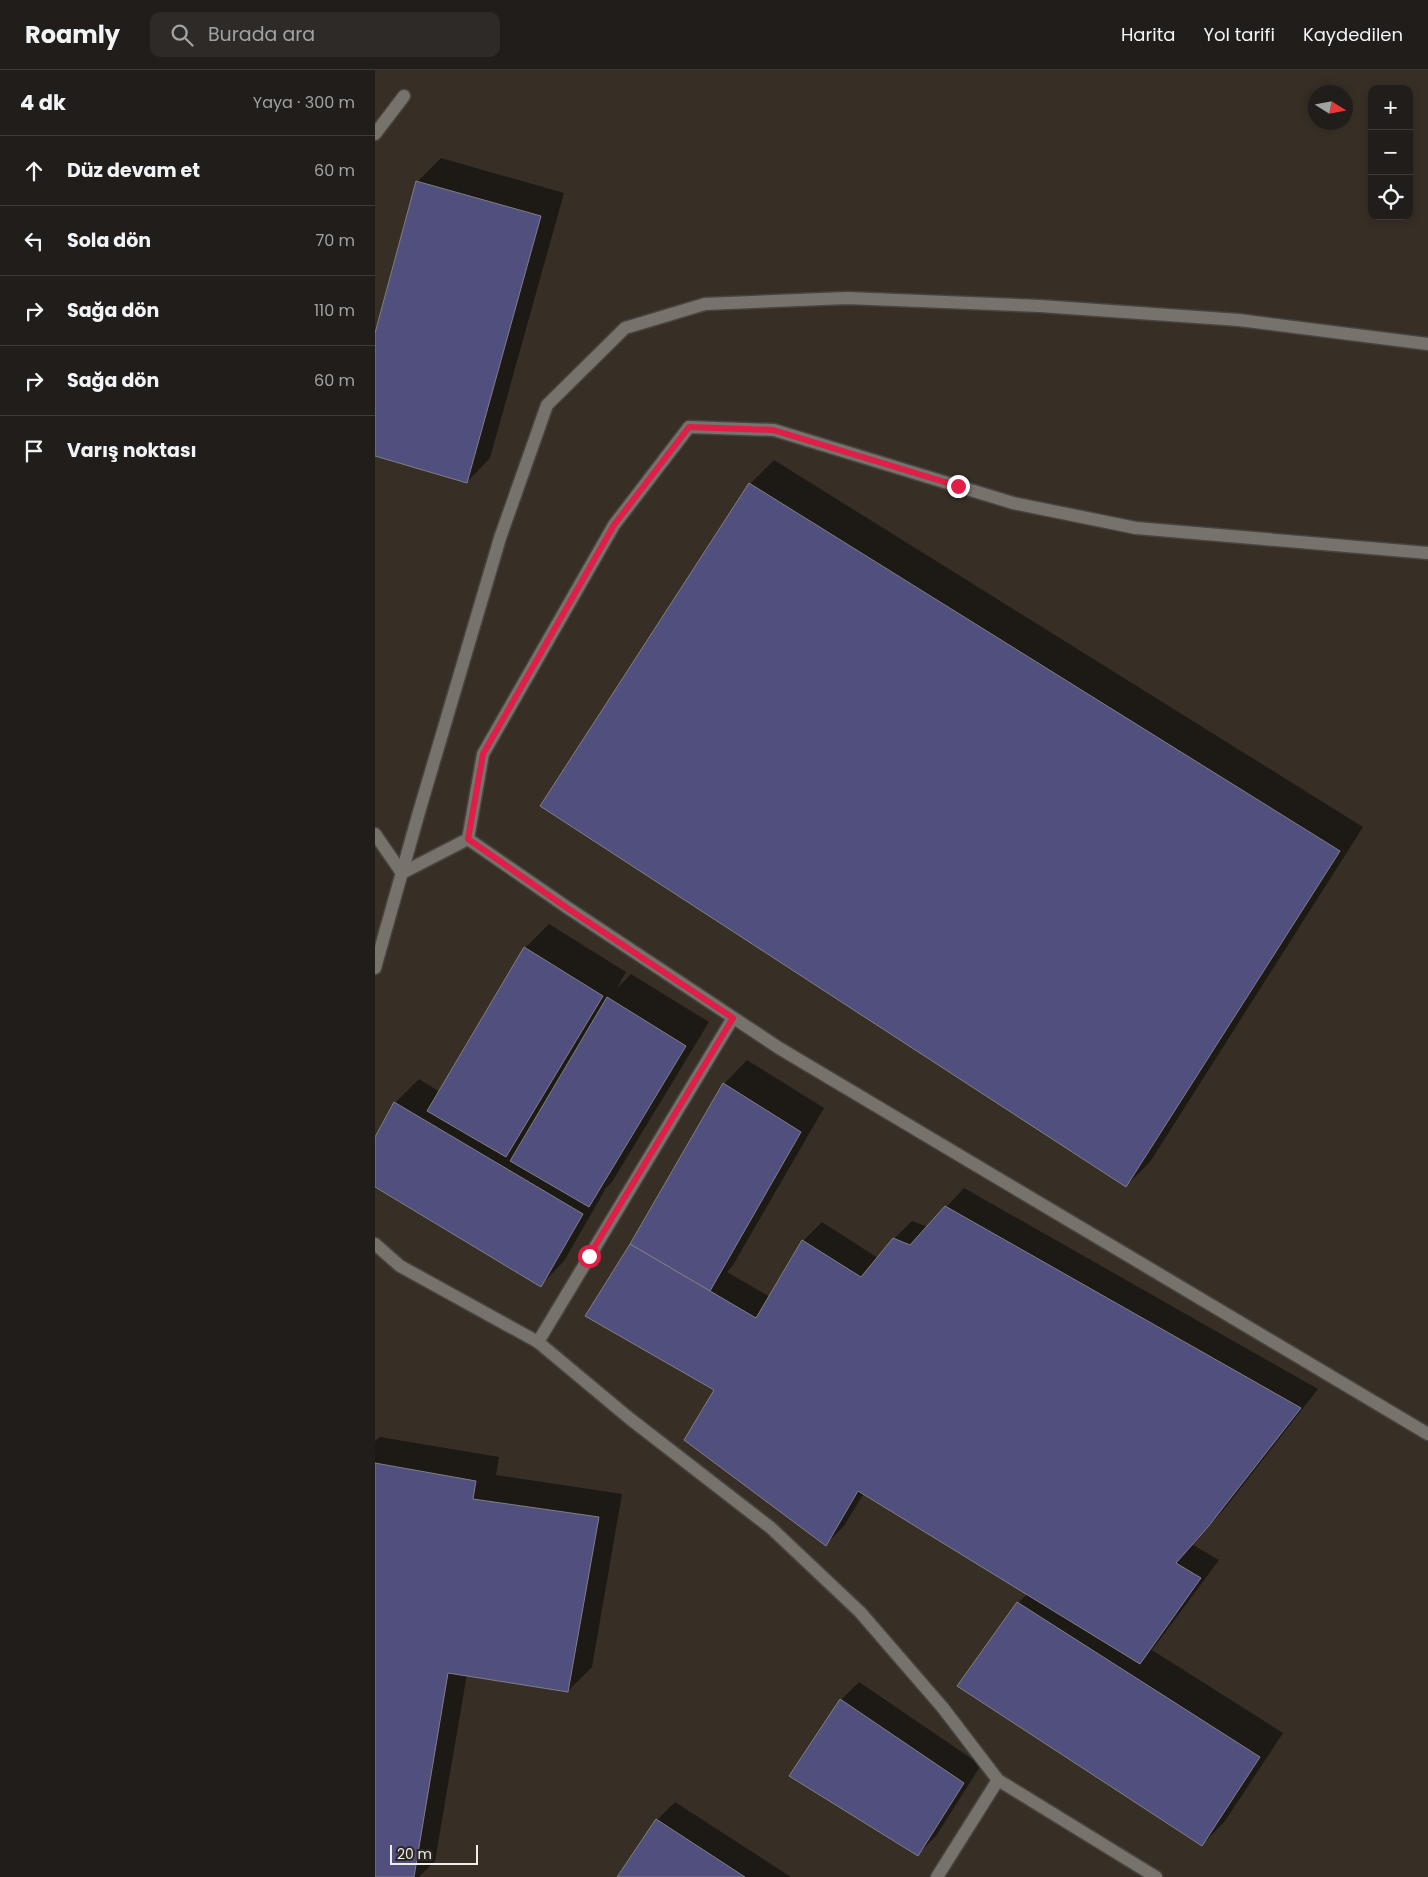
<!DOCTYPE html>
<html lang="tr">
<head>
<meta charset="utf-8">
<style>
  body { margin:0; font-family:Poppins,sans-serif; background:#2d2a27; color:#f1f3f6 }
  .controls { position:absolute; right:15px; top:15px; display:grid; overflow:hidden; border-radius:10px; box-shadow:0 2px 8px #0003 }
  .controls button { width:45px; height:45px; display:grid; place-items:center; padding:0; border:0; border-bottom:1px solid #3d3b39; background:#201d1a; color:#f1f3f6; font:25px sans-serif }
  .compass { position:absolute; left:933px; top:15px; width:45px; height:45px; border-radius:50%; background:#201d1a; box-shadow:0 2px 8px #0003; rotate:101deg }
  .scale { position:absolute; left:15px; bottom:12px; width:88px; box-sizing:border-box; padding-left:5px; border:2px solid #efece9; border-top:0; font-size:14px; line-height:18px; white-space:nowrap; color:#efece9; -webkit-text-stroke:4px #2b2722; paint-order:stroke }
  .stop { position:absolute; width:15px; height:15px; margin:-11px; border:4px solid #e11d48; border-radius:50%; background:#fff }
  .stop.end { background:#e11d48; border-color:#fff; box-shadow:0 1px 5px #0008 }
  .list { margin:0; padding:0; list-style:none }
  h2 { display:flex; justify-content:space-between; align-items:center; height:65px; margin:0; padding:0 20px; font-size:21px }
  h2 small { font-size:16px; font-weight:400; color:#a2a2a2 }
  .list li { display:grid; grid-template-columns:32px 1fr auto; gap:15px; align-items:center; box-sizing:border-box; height:70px; padding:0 20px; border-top:1px solid #3d3b39 }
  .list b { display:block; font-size:19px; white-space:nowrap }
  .list em { font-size:16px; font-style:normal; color:#a2a2a2 }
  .icon { flex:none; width:28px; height:28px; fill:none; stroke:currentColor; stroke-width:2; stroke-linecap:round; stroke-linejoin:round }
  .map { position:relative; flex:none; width:1053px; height:1807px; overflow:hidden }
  header { display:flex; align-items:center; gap:30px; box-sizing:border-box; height:70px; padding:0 25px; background:#201d1a; border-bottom:1px solid #3d3b39 }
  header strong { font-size:24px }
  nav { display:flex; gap:28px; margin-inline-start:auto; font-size:18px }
  .search { width:350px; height:45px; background:#2d2a27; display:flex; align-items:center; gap:12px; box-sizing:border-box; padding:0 18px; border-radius:10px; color:#a2a2a2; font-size:19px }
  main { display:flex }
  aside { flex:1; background:#201d1a }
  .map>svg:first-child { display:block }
  .built { fill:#372f26; fill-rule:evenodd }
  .shadow { fill:#0007 }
  .building { fill:#504f7d; stroke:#7f7f86 }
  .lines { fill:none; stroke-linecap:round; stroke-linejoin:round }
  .lane-casing { stroke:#484541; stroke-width:15 }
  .lane { stroke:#77726c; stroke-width:12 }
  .route { stroke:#e11d48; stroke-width:6 }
</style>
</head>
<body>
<header>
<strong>Roamly</strong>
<div class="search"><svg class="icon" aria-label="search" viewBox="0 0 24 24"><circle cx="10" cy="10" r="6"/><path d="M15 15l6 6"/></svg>Burada ara</div>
<nav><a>Harita</a><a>Yol tarifi</a><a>Kaydedilen</a></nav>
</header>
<main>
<aside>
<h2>4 dk<small>Yaya · 300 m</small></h2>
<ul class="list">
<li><svg class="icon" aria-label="ahead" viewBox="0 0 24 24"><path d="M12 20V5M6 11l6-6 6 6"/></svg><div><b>Düz devam et</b></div><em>60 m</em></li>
<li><svg class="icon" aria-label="left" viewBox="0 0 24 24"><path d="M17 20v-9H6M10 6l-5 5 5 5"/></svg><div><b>Sola dön</b></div><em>70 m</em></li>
<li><svg class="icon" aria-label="right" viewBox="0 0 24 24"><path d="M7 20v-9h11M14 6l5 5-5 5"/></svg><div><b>Sağa dön</b></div><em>110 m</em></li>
<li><svg class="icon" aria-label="right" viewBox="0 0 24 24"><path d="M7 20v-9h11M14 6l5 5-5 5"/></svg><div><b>Sağa dön</b></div><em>60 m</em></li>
<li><svg class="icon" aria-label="arrive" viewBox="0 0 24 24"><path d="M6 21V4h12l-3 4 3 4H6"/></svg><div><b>Varış noktası</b></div></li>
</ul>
</aside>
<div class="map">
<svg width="1053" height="1807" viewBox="0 0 1053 1807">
  <rect width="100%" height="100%" fill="#2b2722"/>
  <path class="built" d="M0 0H1053V1807H0ZM997 19H1034V146H997ZM941 22H971V52H941Z"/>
  <g class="shadow">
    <polygon points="66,88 189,123 115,388 92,412 0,385 0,267 42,112"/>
    <polygon points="399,390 988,757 775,1092 751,1116 167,736 375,414"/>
    <polygon points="174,854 251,902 242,918 256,904 334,952 237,1112 229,1120 230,1120 189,1191 166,1215 0,1115 0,1070 20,1033 44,1009 65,1022 150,878"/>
    <polygon points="372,990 449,1038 358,1195 352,1202 395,1227 428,1171 447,1152 503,1188 519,1169 537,1151 553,1157 589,1118 943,1319 851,1437 818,1475 844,1490 777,1580 908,1663 850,1751 827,1775 643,1533 652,1524 489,1423 469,1456 451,1474 340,1319 256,1174 349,1014"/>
    <polygon points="5,1367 124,1387 121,1405 247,1424 217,1597 193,1621 92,1604 60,1791 44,1807 0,1807 0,1371"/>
    <polygon points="484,1612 606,1695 561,1766 543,1784 466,1630"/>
    <polygon points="300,1732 416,1807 243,1807 282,1750"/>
  </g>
  <g class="building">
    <polygon points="41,111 166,146 92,413 0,386 0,263"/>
    <polygon points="374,413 965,781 751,1117 165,736"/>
    <polygon points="149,877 228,926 131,1087 52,1041"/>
    <polygon points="232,927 311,976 214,1137 135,1091"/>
    <polygon points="348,1013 426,1062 335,1221 255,1174"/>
    <polygon points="19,1032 208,1144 166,1217 0,1117 0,1067"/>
    <polygon points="570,1136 926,1338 833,1457 801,1493 826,1508 765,1594 483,1421 451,1476 309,1370 339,1320 210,1246 255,1174 381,1248 427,1170 486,1207 518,1168 535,1175"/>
    <polygon points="0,1393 101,1411 98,1429 224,1447 193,1622 73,1603 39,1807 0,1807"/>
    <polygon points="642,1532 885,1687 827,1776 582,1616"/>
    <polygon points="465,1629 589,1713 543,1786 414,1706"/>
    <polygon points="281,1749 370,1807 242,1807"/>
  </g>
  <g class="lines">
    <defs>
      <g id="lane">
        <polyline points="0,64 29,26"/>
        <polyline points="0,764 27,803 93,769 108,684 239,455 314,357 399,360 638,433 761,458 1053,483"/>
        <polyline points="93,769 193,838 404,978 1053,1364"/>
        <polyline points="0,898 44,742 125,468 172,335 250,258 330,234 472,228 665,236 864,250 1053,274"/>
        <polyline points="0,1174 25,1196 163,1272 254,1348 396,1458 485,1542 568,1638 623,1710 781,1807"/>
        <polyline points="163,1272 358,948"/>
        <polyline points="562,1807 623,1710"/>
      </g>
    </defs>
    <use href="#lane" class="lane-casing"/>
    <use href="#lane" class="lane"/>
  </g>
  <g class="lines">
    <polyline class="route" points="214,1186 358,948 192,838 93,769 108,684 239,455 314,357 398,360 583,416"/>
  </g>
</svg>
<div class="controls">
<button>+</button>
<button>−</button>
<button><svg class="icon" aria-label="locate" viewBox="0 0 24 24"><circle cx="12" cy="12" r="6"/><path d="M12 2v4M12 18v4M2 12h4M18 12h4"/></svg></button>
</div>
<svg class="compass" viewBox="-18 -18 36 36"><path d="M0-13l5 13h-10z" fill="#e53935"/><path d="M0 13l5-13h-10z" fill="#a2a2a2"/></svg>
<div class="scale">20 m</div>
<div class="stop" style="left:214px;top:1186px"></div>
<div class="stop end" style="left:583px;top:416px"></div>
</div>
</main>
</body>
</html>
